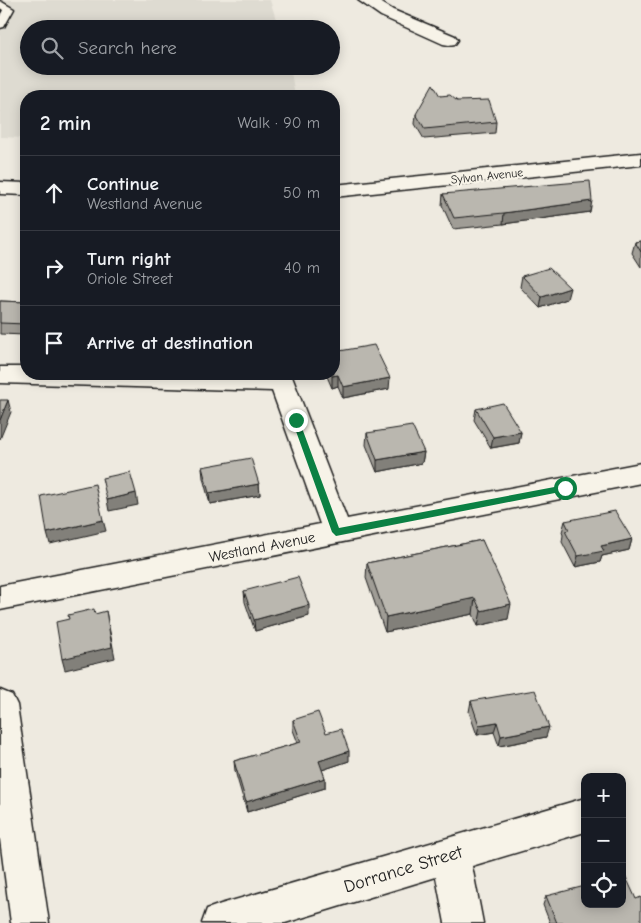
<!DOCTYPE html>
<html lang="en">
<head>
<meta charset="utf-8">
<style>
  body { margin:0; font-family:"Comic Neue",sans-serif; background:#20242c; color:#f1f3f6 }
  .controls { position:absolute; right:15px; bottom:15px; display:grid; overflow:hidden; border-radius:10px; box-shadow:0 2px 12px #0003 }
  .controls button { width:45px; height:45px; display:grid; place-items:center; padding:0; border:0; border-bottom:1px solid #363941; background:#171b24; color:#f1f3f6; font:25px sans-serif }
  .stop { position:absolute; width:15px; height:15px; margin:-11px; border:4px solid #0b8043; border-radius:50%; background:#fff }
  .stop.end { background:#0b8043; border-color:#fff; box-shadow:0 1px 5px #0008 }
  .list { margin:0; padding:0; list-style:none }
  h2 { display:flex; justify-content:space-between; align-items:center; height:65px; margin:0; padding:0 20px; font-size:21px }
  h2 small { font-size:16px; font-weight:400; color:#9ea1a6 }
  .list li { display:grid; grid-template-columns:32px 1fr auto; gap:15px; align-items:center; box-sizing:border-box; height:75px; padding:0 20px; border-top:1px solid #363941 }
  .list b { display:block; font-size:19px; white-space:nowrap }
  .list p { margin:0; font-size:16px; white-space:nowrap; color:#9ea1a6 }
  .list em { font-size:16px; font-style:normal; color:#9ea1a6 }
  .icon { flex:none; width:28px; height:28px; fill:none; stroke:currentColor; stroke-width:2; stroke-linecap:round; stroke-linejoin:round }
  .map { position:relative; flex:none; width:641px; height:923px; overflow:hidden }
  .search { position:absolute; background:#171b24; box-shadow:0 2px 12px #0003; left:20px; top:20px; width:320px; height:55px; display:flex; align-items:center; gap:12px; box-sizing:border-box; padding:0 18px; border-radius:28px; color:#9ea1a6; font-size:19px }
  .panel { position:absolute; background:#171b24; box-shadow:0 2px 12px #0003; left:20px; top:90px; width:320px; height:290px; border-radius:20px }
  .map>svg:first-child { display:block }
  .built { fill:#dedbd1 }
  .lines { fill:none; stroke-linecap:round; stroke-linejoin:round }
  .service-casing { stroke:#1c1c1c; stroke-width:3 }
  .minor-casing { stroke:#1c1c1c; stroke-width:3 }
  .service { fill:#f7f3e8; fill-rule:evenodd }
  .minor { fill:#f7f3e8; fill-rule:evenodd }
  .wall { fill:#a09d96; stroke:#1c1c1c }
  .shaded-wall { fill:#82807a; stroke:#1c1c1c }
  .building { fill:#bab7af; stroke:#1c1c1c }
  .route { fill:#0b8043 }
  .labels { text-anchor:middle; stroke-width:4.5; stroke-linejoin:round; paint-order:stroke }
  .far-street-label { font-size:12px; fill:#1c1c1c; stroke:#f7f3e8 }
  .street-label { font-size:15px; fill:#1c1c1c; stroke:#f7f3e8 }
  .near-street-label { font-size:18px; fill:#1c1c1c; stroke:#f7f3e8 }
</style>
</head>
<body>
<div class="map">
<svg width="641" height="923" viewBox="0 0 641 923">
  <rect width="100%" height="100%" fill="#eeeae0"/>
  <filter id="ink" filterUnits="userSpaceOnUse"><feTurbulence type="fractalNoise" baseFrequency=".02" numOctaves="2"/><feDisplacementMap in="SourceGraphic" scale="10" xChannelSelector="R" yChannelSelector="G"/><feConvolveMatrix kernelMatrix="1 2 1 2 8 2 1 2 1" color-interpolation-filters="sRGB"/></filter>
  <g filter="url(#ink)">
    <polygon class="built" points="0,0 270,0 279,29 29,29 29,66 290,66 295,96 26,96 26,138 0,137"/>
    <g class="lines">
      <defs>
        <polygon id="service" points="0,1 14,9 4,27 0,28 0,16 3,10 0,8"/>
        <g id="minor">
          <polygon points="358,0 377,0 393,10 455,36 458,40 455,44 449,45 443,44 381,16"/>
          <polygon points="641,153 641,165 334,197 334,185"/>
          <polygon points="0,182 26,183 26,195 0,194"/>
          <polygon points="0,367 26,367 26,374 291,374 347,519 641,463 641,483 0,610 0,586 320,524 272,391 0,383"/>
          <polygon points="0,690 12,695 17,705 49,923 11,923 0,839"/>
          <polygon points="585,798 585,832 472,866 483,923 445,923 436,877 285,923 202,923 207,909 221,904"/>
        </g>
      </defs>
      <use href="#service" class="service-casing"/>
      <use href="#minor" class="minor-casing"/>
      <use href="#service" class="service"/>
      <use href="#minor" class="minor"/>
    </g>
    <g class="wall">
      <polygon points="440,96 457,101 496,122 495,133 424,139 415,124 416,114"/>
      <polygon points="443,194 590,212 503,224 453,229 442,205"/>
      <polygon points="641,241 641,267 632,253 635,242"/>
      <polygon points="522,276 567,299 540,308 520,287"/>
      <polygon points="0,301 26,302 26,335 0,334"/>
      <polygon points="326,374 334,374 389,389 343,398 338,386 332,388"/>
      <polygon points="476,409 521,432 519,443 491,448 474,420"/>
      <polygon points="367,433 424,452 422,463 377,472 366,445"/>
      <polygon points="202,467 259,484 260,495 210,504 203,478"/>
      <polygon points="565,521 632,539 629,550 602,556 600,562 575,567 562,542 563,535 562,532"/>
      <polygon points="482,540 508,619 478,626 473,614 385,632 366,578 367,563"/>
      <polygon points="244,591 309,616 255,631 245,602"/>
      <polygon points="471,701 546,737 499,746 494,732 477,735 469,712"/>
      <polygon points="293,720 326,733 349,761 322,770 325,778 325,788 247,812 235,771 234,761 298,743 293,730"/>
      <polygon points="546,896 636,899 641,923 550,923 543,905"/>
    </g>
    <g class="shaded-wall">
      <polygon points="592,201 590,212 503,224 504,213"/>
      <polygon points="570,288 567,299 540,308 542,297"/>
      <polygon points="338,375 338,386 332,388 332,376"/>
      <polygon points="390,378 389,389 343,398 343,387"/>
      <polygon points="8,400 11,412 0,439 0,420"/>
      <polygon points="521,432 519,443 491,448 493,437"/>
      <polygon points="424,452 422,463 377,472 377,460"/>
      <polygon points="259,484 260,495 210,504 209,493"/>
      <polygon points="136,493 138,505 109,511 107,500"/>
      <polygon points="103,520 106,531 50,544 47,533"/>
      <polygon points="632,539 629,550 602,556 600,562 575,567 578,556 601,546"/>
      <polygon points="475,598 473,614 385,632 386,617"/>
      <polygon points="511,604 508,619 478,626 481,611"/>
      <polygon points="309,605 309,616 255,631 254,620"/>
      <polygon points="106,611 115,658 65,670 62,659"/>
      <polygon points="497,722 494,732 477,735 479,725"/>
      <polygon points="549,727 546,737 499,746 501,736"/>
      <polygon points="349,751 349,761 319,771 319,761"/>
      <polygon points="325,778 325,788 247,812 246,802"/>
    </g>
    <g class="building">
      <polygon points="433,84 440,96 450,95 457,101 489,100 496,122 425,129 416,114"/>
      <polygon points="590,181 592,201 504,213 454,218 443,194"/>
      <polygon points="641,241 641,252 635,242"/>
      <polygon points="549,268 570,288 542,297 522,276"/>
      <polygon points="0,301 26,302 26,324 0,323"/>
      <polygon points="374,345 390,378 343,387 338,375 332,376 331,374 334,374 334,352"/>
      <polygon points="0,400 8,400 0,420"/>
      <polygon points="503,403 521,432 493,437 476,409"/>
      <polygon points="412,426 424,452 377,460 367,433"/>
      <polygon points="251,458 259,484 209,493 202,467"/>
      <polygon points="130,472 136,493 107,500 102,478"/>
      <polygon points="95,484 103,520 47,533 41,496"/>
      <polygon points="615,511 632,539 601,546 604,551 578,556 565,531 569,530 565,521"/>
      <polygon points="482,540 511,604 481,611 475,598 386,617 367,563"/>
      <polygon points="298,577 309,605 254,620 244,591"/>
      <polygon points="94,609 95,614 106,611 112,647 62,659 56,622 69,619 68,615"/>
      <polygon points="535,690 549,727 501,736 497,722 479,725 471,701"/>
      <polygon points="318,712 326,733 341,729 349,751 319,761 325,778 246,802 234,761 301,742 293,720"/>
      <polygon points="622,875 625,875 636,899 641,897 641,923 557,923 546,896 585,886 585,904 622,904"/>
    </g>
  </g>
  <polygon class="route" points="293,418 298,418 299,420 339,528 565,485 569,488 565,491 336,536 332,532 292,420"/>
  <g class="labels">
    <g class="far-street-label">
      <text transform="translate(487 176) rotate(-6)" y="4">Sylvan Avenue</text>
    </g>
    <g class="street-label">
      <text transform="translate(262 547) rotate(-11)" y="5">Westland Avenue</text>
    </g>
    <g class="near-street-label">
      <text transform="translate(403 869) rotate(-17)" y="6">Dorrance Street</text>
    </g>
  </g>
</svg>
<div class="controls">
<button>+</button>
<button>−</button>
<button><svg class="icon" aria-label="locate" viewBox="0 0 24 24"><circle cx="12" cy="12" r="6"/><path d="M12 2v4M12 18v4M2 12h4M18 12h4"/></svg></button>
</div>
<div class="stop" style="left:565px;top:488px"></div>
<div class="stop end" style="left:296px;top:420px"></div>
<div class="search"><svg class="icon" aria-label="search" viewBox="0 0 24 24"><circle cx="10" cy="10" r="6"/><path d="M15 15l6 6"/></svg>Search here</div>
<section class="panel">
<h2>2 min<small>Walk · 90 m</small></h2>
<ul class="list">
<li><svg class="icon" aria-label="ahead" viewBox="0 0 24 24"><path d="M12 20V5M6 11l6-6 6 6"/></svg><div><b>Continue</b><p>Westland Avenue</p></div><em>50 m</em></li>
<li><svg class="icon" aria-label="right" viewBox="0 0 24 24"><path d="M7 20v-9h11M14 6l5 5-5 5"/></svg><div><b>Turn right</b><p>Oriole Street</p></div><em>40 m</em></li>
<li><svg class="icon" aria-label="arrive" viewBox="0 0 24 24"><path d="M6 21V4h12l-3 4 3 4H6"/></svg><div><b>Arrive at destination</b></div></li>
</ul>
</section>
</div>
</body>
</html>
